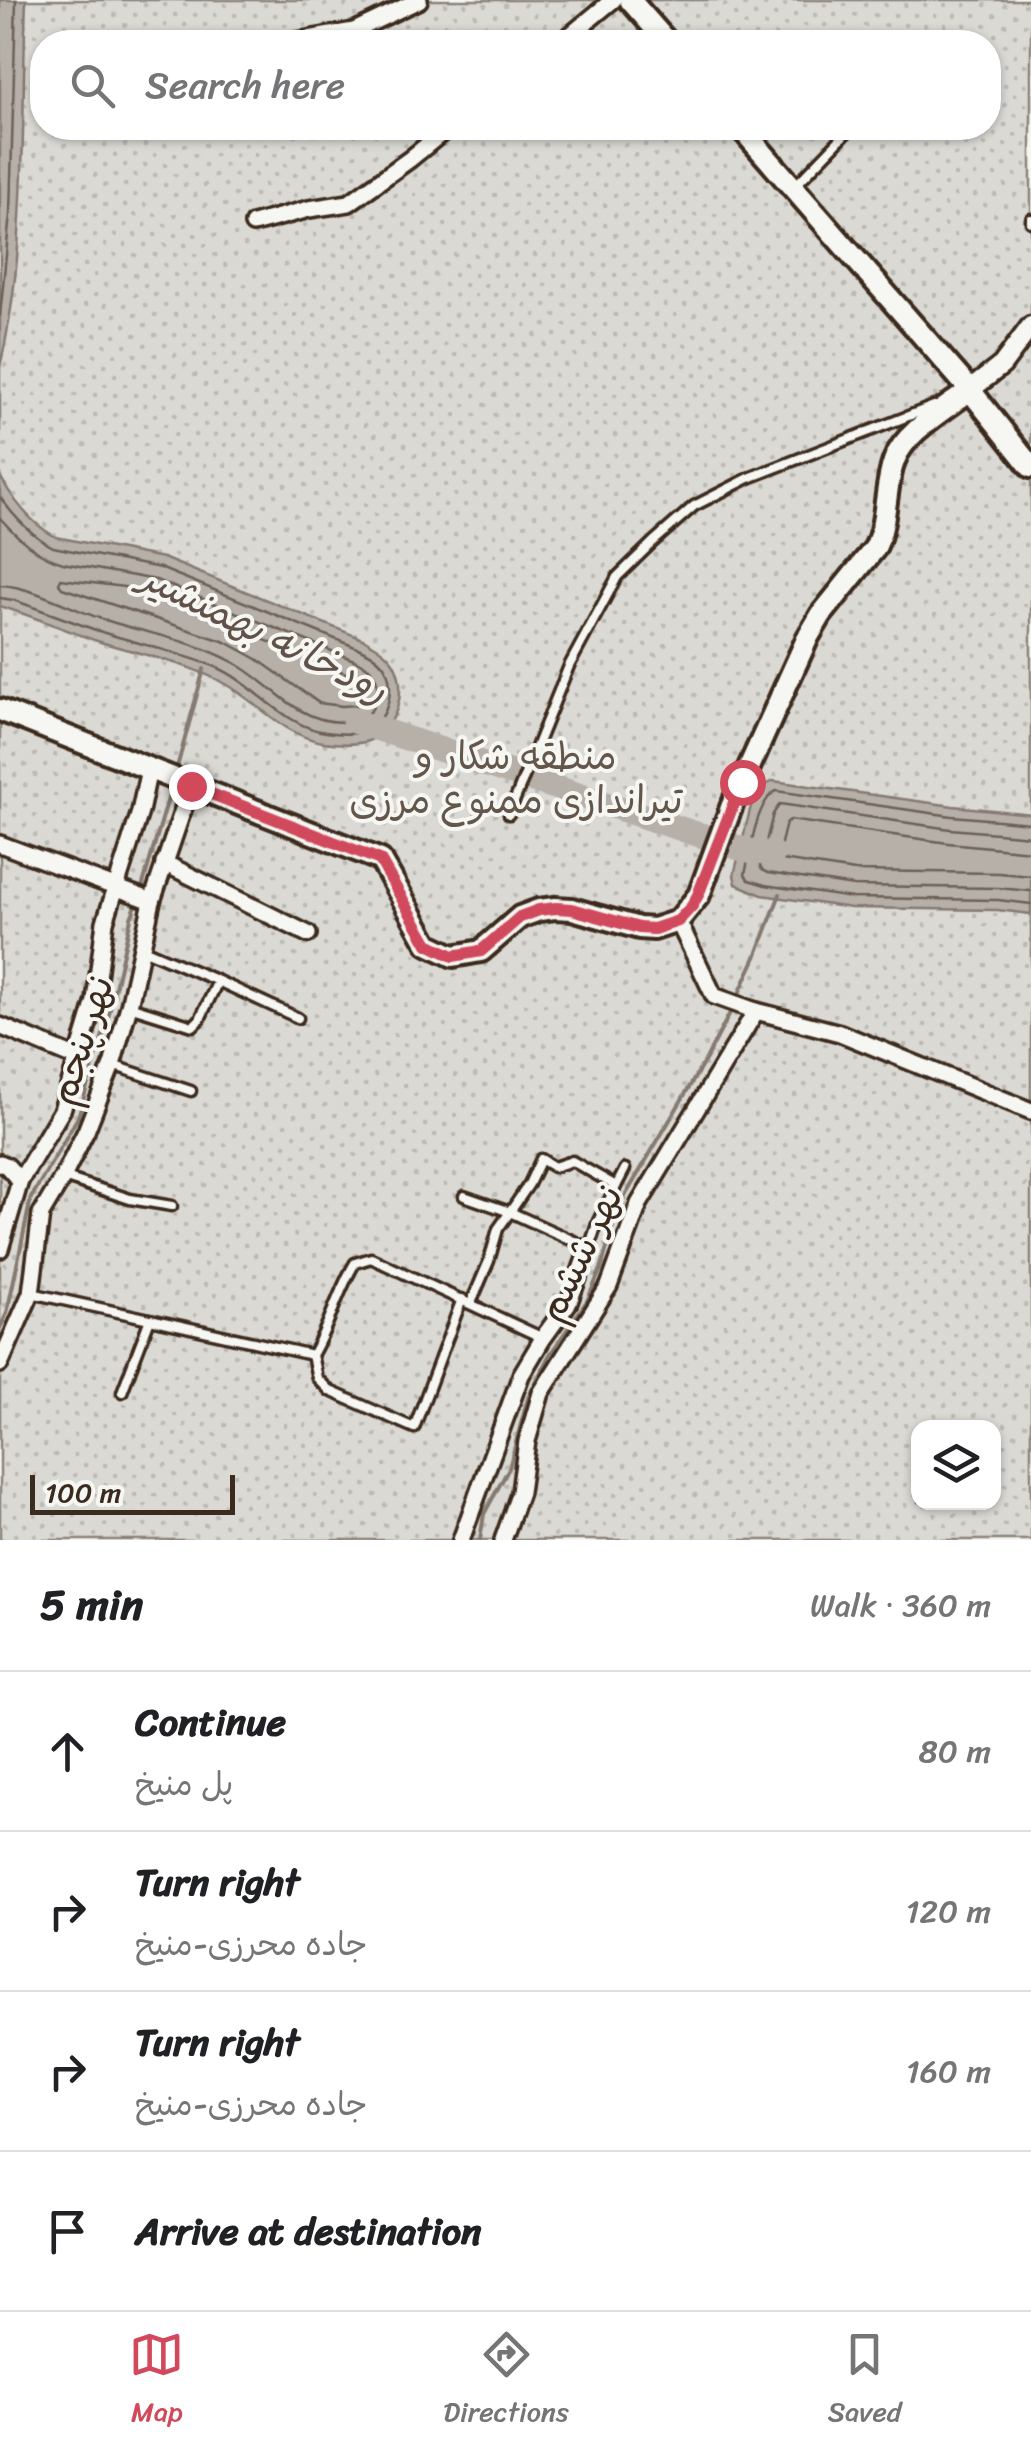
<!DOCTYPE html>
<html lang="en">
<head>
<meta charset="utf-8">
<style>
  body { margin:0; font-family:Sriracha,"Playpen Sans Arabic",sans-serif; background:#f2f2f2; color:#202124 }
  .controls { position:absolute; right:30px; bottom:30px; display:grid; overflow:hidden; border-radius:20px; box-shadow:0 2px 8px #0004 }
  .controls button { width:90px; height:90px; display:grid; place-items:center; padding:0; border:0; border-bottom:2px solid #e0e0e0; background:#fff; color:#202124; font:50px sans-serif }
  .scale { position:absolute; left:30px; bottom:25px; width:205px; box-sizing:border-box; padding-left:10px; border:5px solid #3b2a1e; border-top:0; font-size:28px; line-height:35px; white-space:nowrap; color:#3b2a1e; -webkit-text-stroke:8px #f6f6f2; paint-order:stroke }
  .stop { position:absolute; width:30px; height:30px; margin:-22px; border:8px solid #d1495b; border-radius:50%; background:#fff }
  .stop.end { background:#d1495b; border-color:#fff; box-shadow:0 2px 10px #0008 }
  .list { margin:0; padding:0; list-style:none }
  h2 { display:flex; justify-content:space-between; align-items:center; height:130px; margin:0; padding:0 40px; font-size:42px }
  h2 small { font-size:32px; font-weight:400; color:#757577 }
  .list li { display:grid; grid-template-columns:65px 1fr auto; gap:30px; align-items:center; box-sizing:border-box; height:160px; padding:0 40px; border-top:2px solid #e0e0e0 }
  .list b { display:block; font-size:38px; white-space:nowrap }
  .list p { margin:0; font-size:32px; white-space:nowrap; color:#757577 }
  .list em { font-size:32px; font-style:normal; color:#757577 }
  .icon { flex:none; width:55px; height:55px; fill:none; stroke:currentColor; stroke-width:2; stroke-linecap:round; stroke-linejoin:round }
  .map { position:relative; flex:none; width:1031px; height:1540px; overflow:hidden }
  .search { position:absolute; background:#fff; box-shadow:0 2px 8px #0004; left:30px; right:30px; top:30px; height:110px; display:flex; align-items:center; gap:25px; box-sizing:border-box; padding:0 35px; border-radius:40px; color:#757577; font-size:38px }
  .sheet { height:770px; background:#fff }
  nav { display:flex; justify-content:space-around; align-items:center; box-sizing:border-box; height:140px; border-top:2px solid #e0e0e0; background:#fff; font-size:28px; color:#757577 }
  nav a { display:grid; justify-items:center; gap:5px }
  nav .on { color:#d1495b }
  .map>svg:first-child { display:block }
  .park { fill:url(#park-dots); stroke:#8a8278; stroke-width:2.5; fill-rule:evenodd }
  .water { fill:#b6b0a9; stroke:#857a71; stroke-width:2.5 }
  .lines { fill:none; stroke-linecap:round; stroke-linejoin:round }
  .shore { stroke:#6c6056; stroke-width:2.5 }
  .stream { stroke:#857a71; stroke-width:4 }
  .river { stroke:#b6b0a9; stroke-width:25 }
  .service-casing { stroke:#3b2a1e; stroke-width:15 }
  .minor-casing { stroke:#3b2a1e; stroke-width:22 }
  .tertiary-casing { stroke:#3b2a1e; stroke-width:25 }
  .secondary-casing { stroke:#3b2a1e; stroke-width:28 }
  .service { stroke:#f6f6f2; stroke-width:8 }
  .minor { stroke:#f6f6f2; stroke-width:15 }
  .tertiary { stroke:#f6f6f2; stroke-width:18 }
  .secondary { stroke:#f6f6f2; stroke-width:20 }
  .route { stroke:#d1495b; stroke-width:12 }
  .labels { text-anchor:middle; stroke-width:8; stroke-linejoin:round; paint-order:stroke }
  .park-label { font-size:38px; fill:#63564b; stroke:#f6f6f2 }
  .street-label { font-size:38px; fill:#3b2a1e; stroke:#f6f6f2 }
  .water-label { font-size:40px; font-style:italic; fill:#605248; stroke:#f6f6f2 }
</style>
</head>
<body>
<div class="map">
<svg width="1031" height="1540" viewBox="0 0 1031 1540">
  <defs>
    <pattern id="park-dots" width="8" height="8" patternUnits="userSpaceOnUse" patternTransform="scale(2.5)"><rect width="8" height="8" fill="#dad9d3"/><path d="M2 2h.1M6 6h.1" fill="none" stroke="#bcbab5" stroke-width="1.8" stroke-linecap="round"/></pattern>
  </defs>
  <rect width="100%" height="100%" fill="#f6f6f2"/>
  <filter id="ink" filterUnits="userSpaceOnUse"><feTurbulence type="fractalNoise" baseFrequency=".01" numOctaves="2"/><feDisplacementMap in="SourceGraphic" scale="20" xChannelSelector="R" yChannelSelector="G"/><feConvolveMatrix kernelMatrix="1 2 1 2 8 2 1 2 1" color-interpolation-filters="sRGB"/></filter>
  <g filter="url(#ink)">
    <path class="park" d="M0 0H1031V1540H0ZM42 42H988V128H42ZM918 1428H994V1502H918Z"/>
    <g class="water">
      <path d="M0 0H26C21 122 28 248 0 367Z"/>
      <path d="M0 476C13 500 31 524 56 537L163 558 363 639C375 646 386 651 393 662 409 688 397 730 368 741 355 745 337 744 323 742 282 736 254 697 218 680 180 661 135 653 94 640 63 629 32 616 0 606Z"/>
      <polygon points="773,781 953,806 1031,814 1031,914 997,910 851,908 762,895 736,884 734,875 751,806 760,788"/>
    </g>
    <g class="lines">
      <g class="shore">
        <polyline points="0,316 10,214 16,0"/>
        <path d="M0 497C14 517 31 535 53 547L160 568 360 649C369 653 378 657 384 666 397 686 388 724 364 731 353 735 338 734 326 732 286 728 254 683 216 667 178 652 138 644 99 631 70 621 42 610 13 600L0 598"/>
        <path d="M0 518C19 539 36 555 63 563L156 580 354 660C361 663 369 666 373 673 382 686 376 713 361 719 349 724 327 722 315 717 286 707 261 676 233 662 193 640 144 633 102 619 72 609 30 586 0 585"/>
        <polygon points="61,579 124,587 152,594 348,674 361,682 362,694 357,705 342,706 319,703 257,659 226,642 62,588 59,584"/>
        <path d="M1031 823 952 816 776 791C756 802 750 852 745 875L749 880 765 885 852 898 998 900 1031 904"/>
        <polyline points="1031,836 950,829 780,804 773,814 760,866 762,870 768,873 854,886 998,888 1031,891"/>
        <polyline points="1031,851 948,843 790,820 786,823 778,855 782,860 855,871 999,873 1031,876"/>
      </g>
      <g class="stream">
        <polyline points="176,771 204,669"/>
        <polyline points="141,891 172,785"/>
        <polyline points="736,1000 756,957 780,894"/>
        <polyline points="0,1328 7,1313 31,1198 78,1117 108,1018 131,918 138,900"/>
        <polyline points="480,1540 484,1514 509,1468 528,1398 549,1356 587,1301 601,1269 618,1208 707,1057 732,1009"/>
      </g>
      <polyline class="river" points="354,721 748,851 773,854"/>
      <defs>
        <g id="service">
          <polyline points="795,186 851,128"/>
          <polyline points="1031,219 1031,222"/>
          <polyline points="509,814 569,666 617,577 653,542 694,506 749,478 934,406"/>
          <polyline points="218,981 298,1018"/>
          <polyline points="129,1006 193,1026 200,1019 218,981 143,949"/>
          <polyline points="112,1065 191,1091"/>
          <polyline points="63,1177 130,1199 172,1206"/>
          <polyline points="464,1196 510,1212 529,1184 541,1159 554,1167 572,1161 616,1186"/>
          <polyline points="31,1293 150,1319 122,1392"/>
          <polyline points="471,1303 489,1261 498,1229 510,1212 589,1248 598,1221 625,1169"/>
          <path d="M150 1319 312 1355C330 1325 337 1292 355 1263L371 1258 543 1338"/>
          <polyline points="312,1355 317,1378 330,1391 414,1428 462,1299"/>
        </g>
        <g id="minor">
          <polyline points="291,42 354,31 419,0"/>
          <polyline points="562,42 613,0"/>
          <polyline points="253,224 309,209 349,203 410,159 448,128"/>
          <polyline points="0,844 152,901"/>
          <polyline points="164,863 308,934"/>
          <polyline points="678,921 714,996 756,1011 840,1033 1031,1111"/>
          <polyline points="0,1026 77,1058"/>
          <polyline points="0,1163 7,1166 20,1181"/>
          <polyline points="0,1249 20,1181 62,1110 95,1001 105,922 140,812 149,769"/>
          <polyline points="0,1364 31,1293 41,1214 63,1177 86,1131 112,1065 129,1006 152,901 191,786"/>
          <polyline points="461,1540 521,1375 543,1338 569,1302 589,1248"/>
          <polyline points="503,1540 520,1492 527,1441 541,1393 609,1286 639,1204 756,1011"/>
        </g>
        <polyline id="tertiary" points="970,390 1002,365 1031,326"/>
        <g id="secondary">
          <polyline points="630,0 667,42"/>
          <polyline points="741,128 970,390 1031,467"/>
          <path d="M0 710 381 860 428 944 453 956 481 951 520 917 539 910 555 908 572 909 639 928 654 929 678 921 699 895 732 805 808 637 821 615 875 548C888 520 884 489 894 461 904 432 946 409 970 390"/>
        </g>
      </defs>
      <use href="#service" class="service-casing"/>
      <use href="#minor" class="minor-casing"/>
      <use href="#tertiary" class="tertiary-casing"/>
      <use href="#secondary" class="secondary-casing"/>
      <use href="#service" class="service"/>
      <use href="#minor" class="minor"/>
      <use href="#tertiary" class="tertiary"/>
      <use href="#secondary" class="secondary"/>
    </g>
  </g>
  <g class="lines" filter="url(#ink)">
    <polyline class="route" points="191,786 380,860 428,944 453,956 481,951 520,917 539,910 556,908 572,909 639,928 654,929 678,921 692,906 698,895 742,782"/>
  </g>
  <g class="labels">
    <g class="park-label">
      <text x="516" y="769">منطقه شکار و<tspan x="516" dy="44">تیراندازی ممنوع مرزی</tspan></text>
    </g>
    <g class="street-label">
      <text transform="translate(81 1040) rotate(-72)" y="13">نهر پنجم</text>
      <text transform="translate(580 1253) rotate(-64)" y="13">نهر ششم</text>
    </g>
    <g class="water-label">
      <text transform="translate(265 632) rotate(26)" y="14">رودخانه بهمنشیر</text>
    </g>
  </g>
</svg>
<div class="controls">
<button><svg class="icon" aria-label="layers" viewBox="0 0 24 24"><path d="M12 4l9 5-9 5-9-5zM3 14l9 5 9-5"/></svg></button>
</div>
<div class="scale">100 m</div>
<div class="stop" style="left:742px;top:782px"></div>
<div class="stop end" style="left:191px;top:786px"></div>
<div class="search"><svg class="icon" aria-label="search" viewBox="0 0 24 24"><circle cx="10" cy="10" r="6"/><path d="M15 15l6 6"/></svg>Search here</div>
</div>
<section class="sheet">
<h2>5 min<small>Walk · 360 m</small></h2>
<ul class="list">
<li><svg class="icon" aria-label="ahead" viewBox="0 0 24 24"><path d="M12 20V5M6 11l6-6 6 6"/></svg><div><b>Continue</b><p>پل منیخ</p></div><em>80 m</em></li>
<li><svg class="icon" aria-label="right" viewBox="0 0 24 24"><path d="M7 20v-9h11M14 6l5 5-5 5"/></svg><div><b>Turn right</b><p>جاده محرزی-منیخ</p></div><em>120 m</em></li>
<li><svg class="icon" aria-label="right" viewBox="0 0 24 24"><path d="M7 20v-9h11M14 6l5 5-5 5"/></svg><div><b>Turn right</b><p>جاده محرزی-منیخ</p></div><em>160 m</em></li>
<li><svg class="icon" aria-label="arrive" viewBox="0 0 24 24"><path d="M6 21V4h12l-3 4 3 4H6"/></svg><div><b>Arrive at destination</b></div></li>
</ul>
</section>
<nav>
<a class="on"><svg class="icon" aria-label="map" viewBox="0 0 24 24"><path d="M3 6l6-2 6 2 6-2v14l-6 2-6-2-6 2zM9 4v14M15 6v14"/></svg>Map</a>
<a><svg class="icon" aria-label="directions" viewBox="0 0 24 24"><path d="M12 3l9 9-9 9-9-9zM9 14v-3h6M13 9l2 2-2 2"/></svg>Directions</a>
<a><svg class="icon" aria-label="saved" viewBox="0 0 24 24"><path d="M7 4h10v16l-5-4-5 4z"/></svg>Saved</a>
</nav>
</body>
</html>
